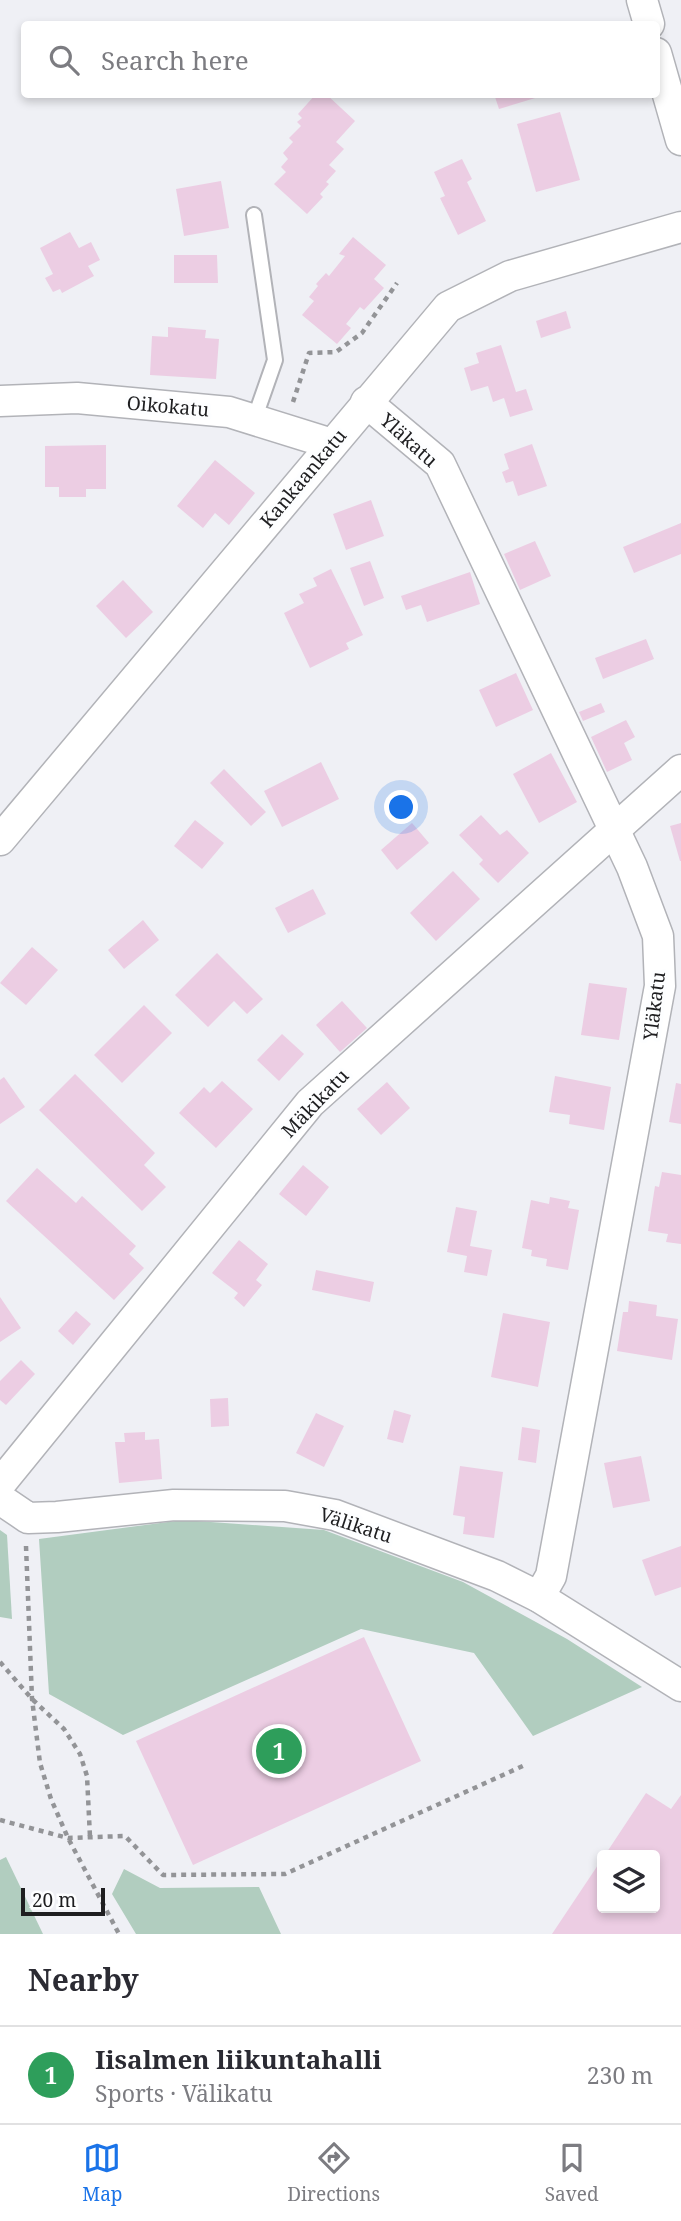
<!DOCTYPE html>
<html lang="en">
<head>
<meta charset="utf-8">
<style>
  body { margin:0; font-family:"Noto Serif",serif; background:#f7f7f7; color:#2b2b33 }
  .controls { position:absolute; right:21px; bottom:21px; display:grid; overflow:hidden; border-radius:7px; box-shadow:0 4px 10px #0003 }
  .controls button { width:63px; height:63px; display:grid; place-items:center; padding:0; border:0; border-bottom:2px solid #e1e1e2; background:#fff; color:#2b2b33; font:35px sans-serif }
  .scale { position:absolute; left:21px; bottom:18px; width:84px; box-sizing:border-box; padding-left:7px; border:4px solid #1e1e20; border-top:0; font-size:19px; line-height:24px; white-space:nowrap; color:#1e1e20; -webkit-text-stroke:5px #fdfeff; paint-order:stroke }
  .you { position:absolute; left:402px; top:808px; width:24px; height:24px; margin:-18px; border:5px solid #fff; border-radius:50%; background:#1a73e8; box-shadow:0 0 0 10px #1a73e833 }
  .badge { display:grid; place-items:center; width:46px; height:46px; border-radius:50%; background:#1a73e8; color:#fff; font-size:23px; font-weight:700 }
  .pin { position:absolute; translate:-50% -50%; border:4px solid #fff; box-shadow:0 2px 7px #0006 }
  .list { margin:0; padding:0; list-style:none }
  h2 { display:flex; justify-content:space-between; align-items:center; height:91px; margin:0; padding:0 28px; font-size:30px }
  h2 small { font-size:23px; font-weight:400; color:#7c7c81 }
  .list li { display:grid; grid-template-columns:46px 1fr auto; gap:21px; align-items:center; box-sizing:border-box; height:98px; padding:0 28px; border-top:2px solid #e1e1e2 }
  .list b { display:block; font-size:26px; white-space:nowrap }
  .list p { margin:0; font-size:23px; white-space:nowrap; color:#7c7c81 }
  .list em { font-size:23px; font-style:normal; color:#7c7c81 }
  .icon { flex:none; width:38px; height:38px; fill:none; stroke:currentColor; stroke-width:2; stroke-linecap:round; stroke-linejoin:round }
  .map { position:relative; flex:none; width:681px; height:1934px; overflow:hidden }
  .search { position:absolute; background:#fff; box-shadow:0 4px 10px #0003; left:21px; right:21px; top:21px; height:77px; display:flex; align-items:center; gap:18px; box-sizing:border-box; padding:0 24px; border-radius:7px; color:#7c7c81; font-size:26px }
  .sheet { height:189px; background:#fff }
  nav { display:flex; justify-content:space-around; align-items:center; box-sizing:border-box; height:98px; border-top:2px solid #e1e1e2; background:#fff; font-size:19px; color:#7c7c81 }
  nav a { display:grid; justify-items:center; gap:4px }
  nav .on { color:#1a73e8 }
  .map>svg:first-child { display:block }
  .green { fill:#b1cdbf }
  .building { fill:#eccde3 }
  .lines { fill:none; stroke-linecap:round; stroke-linejoin:round }
  .service-casing { stroke:#b2b3b8; stroke-width:18 }
  .minor-casing { stroke:#b2b3b8; stroke-width:33 }
  .path { stroke:#939497; stroke-width:4.5; stroke-dasharray:5 5; stroke-linecap:butt }
  .service { stroke:#fff; stroke-width:14 }
  .minor { stroke:#fff; stroke-width:30 }
  .labels { text-anchor:middle; stroke-width:7; stroke-linejoin:round; paint-order:stroke }
  .street-label { font-size:19px; fill:#1e1e20; stroke:#fdfeff }
</style>
</head>
<body>
<div class="map">
<svg width="681" height="1934" viewBox="0 0 681 1934">
  <rect width="100%" height="100%" fill="#eff0f5"/>
  <g class="green">
    <polygon points="183,1520 324,1530 463,1582 567,1639 642,1687 533,1736 474,1653 361,1629 123,1735 49,1694 39,1539"/>
    <polygon points="0,1530 7,1535 12,1619 0,1617"/>
    <polygon points="6,1857 43,1934 0,1934 0,1860"/>
    <polygon points="124,1869 160,1888 259,1887 281,1934 136,1934 112,1894"/>
  </g>
  <g class="building">
    <polygon points="316,94 326,94 355,121 336,142 344,149 329,165 336,171 326,182 329,184 320,194 323,197 307,214 274,184 286,172 281,167 288,159 283,153 293,142 289,138 301,126 297,122 302,118 298,114"/>
    <polygon points="494,94 545,94 545,95 499,109"/>
    <polygon points="560,112 580,180 536,192 517,124"/>
    <polygon points="462,159 472,179 467,182 486,221 458,235 440,198 445,196 434,172"/>
    <polygon points="221,181 229,228 184,236 176,189"/>
    <polygon points="70,232 79,248 91,242 100,260 88,266 94,276 62,293 60,289 53,292 45,278 53,274 40,248"/>
    <polygon points="353,237 386,265 374,279 384,288 364,310 360,307 346,324 351,328 337,344 302,315 314,301 309,297 318,286 316,284 326,273 329,276 345,256 339,254"/>
    <polygon points="174,255 217,255 218,283 174,283"/>
    <polygon points="566,311 571,328 541,338 536,321"/>
    <polygon points="168,327 206,330 205,338 219,339 216,379 150,375 152,336 168,337"/>
    <polygon points="501,345 516,392 526,389 533,410 510,417 504,398 493,402 488,386 471,391 464,368 479,363 476,353"/>
    <polygon points="532,444 547,486 518,496 513,481 506,483 502,472 509,469 504,454"/>
    <polygon points="106,445 106,489 86,489 86,497 59,497 59,487 45,487 45,446"/>
    <polygon points="215,460 255,493 229,525 215,513 203,528 177,506"/>
    <polygon points="371,500 384,536 346,550 333,514"/>
    <polygon points="681,523 681,554 634,573 623,547"/>
    <polygon points="535,541 551,576 520,590 504,554"/>
    <polygon points="370,561 384,598 364,606 350,568"/>
    <polygon points="331,569 363,635 346,643 349,649 310,668 284,613 304,603 299,594 317,586 313,578"/>
    <polygon points="470,572 480,604 427,622 421,605 406,610 401,596"/>
    <polygon points="123,580 153,612 126,638 96,606"/>
    <polygon points="646,639 654,659 603,679 595,658"/>
    <polygon points="516,673 533,710 496,727 479,690"/>
    <polygon points="601,703 605,712 583,721 579,712"/>
    <polygon points="626,720 635,737 624,743 632,760 607,772 591,737"/>
    <polygon points="551,753 577,802 539,823 513,774"/>
    <polygon points="321,762 339,799 282,827 264,791"/>
    <polygon points="224,769 266,812 251,826 210,783"/>
    <polygon points="481,815 500,835 507,830 529,853 498,883 479,864 483,860 459,835"/>
    <polygon points="195,820 224,843 202,869 174,846"/>
    <polygon points="412,823 429,843 397,870 381,850"/>
    <polygon points="681,823 681,861 680,861 670,826"/>
    <polygon points="453,871 480,899 436,941 410,913"/>
    <polygon points="313,889 326,914 288,933 275,908"/>
    <polygon points="143,920 159,940 124,969 108,950"/>
    <polygon points="32,947 58,970 26,1005 0,983"/>
    <polygon points="217,953 263,999 247,1014 234,1001 208,1027 175,995"/>
    <polygon points="589,983 627,988 619,1040 581,1035"/>
    <polygon points="342,1001 367,1028 340,1052 316,1025"/>
    <polygon points="144,1005 172,1033 122,1083 94,1055"/>
    <polygon points="282,1034 304,1054 279,1081 257,1060"/>
    <polygon points="75,1074 155,1153 144,1165 166,1187 142,1211 39,1110"/>
    <polygon points="555,1076 611,1087 604,1130 569,1124 570,1115 549,1112"/>
    <polygon points="4,1077 25,1107 0,1124 0,1080"/>
    <polygon points="222,1081 253,1109 216,1148 179,1113 204,1087 210,1093"/>
    <polygon points="387,1082 410,1108 381,1135 357,1109"/>
    <polygon points="676,1083 681,1084 681,1124 669,1122"/>
    <polygon points="303,1165 329,1187 306,1216 279,1194"/>
    <polygon points="37,1168 76,1203 82,1196 136,1246 129,1254 144,1268 114,1300 6,1201"/>
    <polygon points="662,1172 681,1175 681,1244 666,1242 668,1234 648,1231 655,1186 659,1187"/>
    <polygon points="550,1197 570,1201 568,1208 579,1210 568,1270 546,1266 547,1259 531,1256 532,1250 522,1248 531,1200 549,1204"/>
    <polygon points="456,1207 477,1211 470,1246 492,1250 487,1276 464,1272 467,1256 447,1252"/>
    <polygon points="239,1240 268,1264 256,1280 262,1285 244,1307 234,1298 238,1293 212,1273"/>
    <polygon points="316,1270 374,1282 370,1302 312,1290"/>
    <polygon points="0,1297 21,1328 0,1342"/>
    <polygon points="629,1301 657,1305 656,1316 678,1319 672,1360 617,1351 623,1312 628,1312"/>
    <polygon points="76,1311 91,1324 73,1345 58,1331"/>
    <polygon points="503,1313 550,1322 538,1387 491,1377"/>
    <polygon points="21,1360 35,1374 6,1405 0,1400 0,1381"/>
    <polygon points="228,1398 229,1426 211,1427 210,1399"/>
    <polygon points="394,1410 411,1415 403,1443 387,1439"/>
    <polygon points="316,1413 344,1426 324,1467 296,1453"/>
    <polygon points="522,1427 540,1430 536,1463 518,1460"/>
    <polygon points="145,1432 145,1440 159,1439 162,1479 119,1483 115,1442 125,1442 124,1433"/>
    <polygon points="641,1456 650,1501 613,1508 604,1463"/>
    <polygon points="460,1466 503,1472 494,1538 463,1534 465,1517 453,1515"/>
    <polygon points="681,1546 681,1587 655,1596 642,1560"/>
    <polygon points="364,1637 421,1761 193,1865 136,1741"/>
    <polygon points="646,1793 671,1809 681,1795 681,1934 552,1934 602,1859 602,1908 655,1908 655,1855 605,1855"/>
  </g>
  <g class="lines">
    <defs>
      <polyline id="service" points="254,420 275,360 254,215"/>
      <g id="minor">
        <polyline points="642,0 649,24"/>
        <polyline points="656,53 681,140"/>
        <polyline points="0,401 77,398 229,412 332,444"/>
        <polyline points="366,402 440,464 632,867 658,936 660,986 551,1576 539,1597"/>
        <polyline points="0,840 448,307 510,276 681,227"/>
        <polyline points="0,1484 310,1103 681,770"/>
        <polyline points="0,1499 28,1518 57,1517 174,1505 285,1506 335,1515 497,1576 539,1597 681,1686"/>
      </g>
    </defs>
    <use href="#service" class="service-casing"/>
    <use href="#minor" class="minor-casing"/>
    <g class="path">
      <polyline points="293,402 309,353 336,352 362,333 397,283"/>
      <polyline points="26,1546 32,1699 40,1763 51,1799 68,1838 119,1934"/>
      <polyline points="0,1662 32,1699 64,1729 80,1754 87,1776 90,1837"/>
      <polyline points="0,1820 68,1838 125,1836 163,1875 285,1874 525,1765"/>
    </g>
    <use href="#service" class="service"/>
    <use href="#minor" class="minor"/>
  </g>
  <g class="labels">
    <g class="street-label">
      <text transform="translate(168 406) rotate(5)" y="7">Oikokatu</text>
      <text transform="translate(409 440) rotate(42)" y="7">Yläkatu</text>
      <text transform="translate(303 478) rotate(-50)" y="7">Kankaankatu</text>
      <text transform="translate(654 1006) rotate(-83)" y="7">Yläkatu</text>
      <text transform="translate(315 1103) rotate(-46)" y="7">Mäkikatu</text>
      <text transform="translate(356 1525) rotate(18)" y="7">Välikatu</text>
    </g>
  </g>
</svg>
<div class="controls">
<button><svg class="icon" aria-label="layers" viewBox="0 0 24 24"><path d="M12 4l9 5-9 5-9-5zM3 14l9 5 9-5"/></svg></button>
</div>
<div class="scale">20 m</div>
<div class="you"></div>
<div class="pin badge" style="left:279px;top:1751px;background:#2e9e5b">1</div>
<div class="search"><svg class="icon" aria-label="search" viewBox="0 0 24 24"><circle cx="10" cy="10" r="6"/><path d="M15 15l6 6"/></svg>Search here</div>
</div>
<section class="sheet">
<h2>Nearby<small></small></h2>
<ul class="list">
<li><span class="badge" style="background:#2e9e5b">1</span><div><b>Iisalmen liikuntahalli</b><p>Sports · Välikatu</p></div><em>230 m</em></li>
</ul>
</section>
<nav>
<a class="on"><svg class="icon" aria-label="map" viewBox="0 0 24 24"><path d="M3 6l6-2 6 2 6-2v14l-6 2-6-2-6 2zM9 4v14M15 6v14"/></svg>Map</a>
<a><svg class="icon" aria-label="directions" viewBox="0 0 24 24"><path d="M12 3l9 9-9 9-9-9zM9 14v-3h6M13 9l2 2-2 2"/></svg>Directions</a>
<a><svg class="icon" aria-label="saved" viewBox="0 0 24 24"><path d="M7 4h10v16l-5-4-5 4z"/></svg>Saved</a>
</nav>
</body>
</html>
